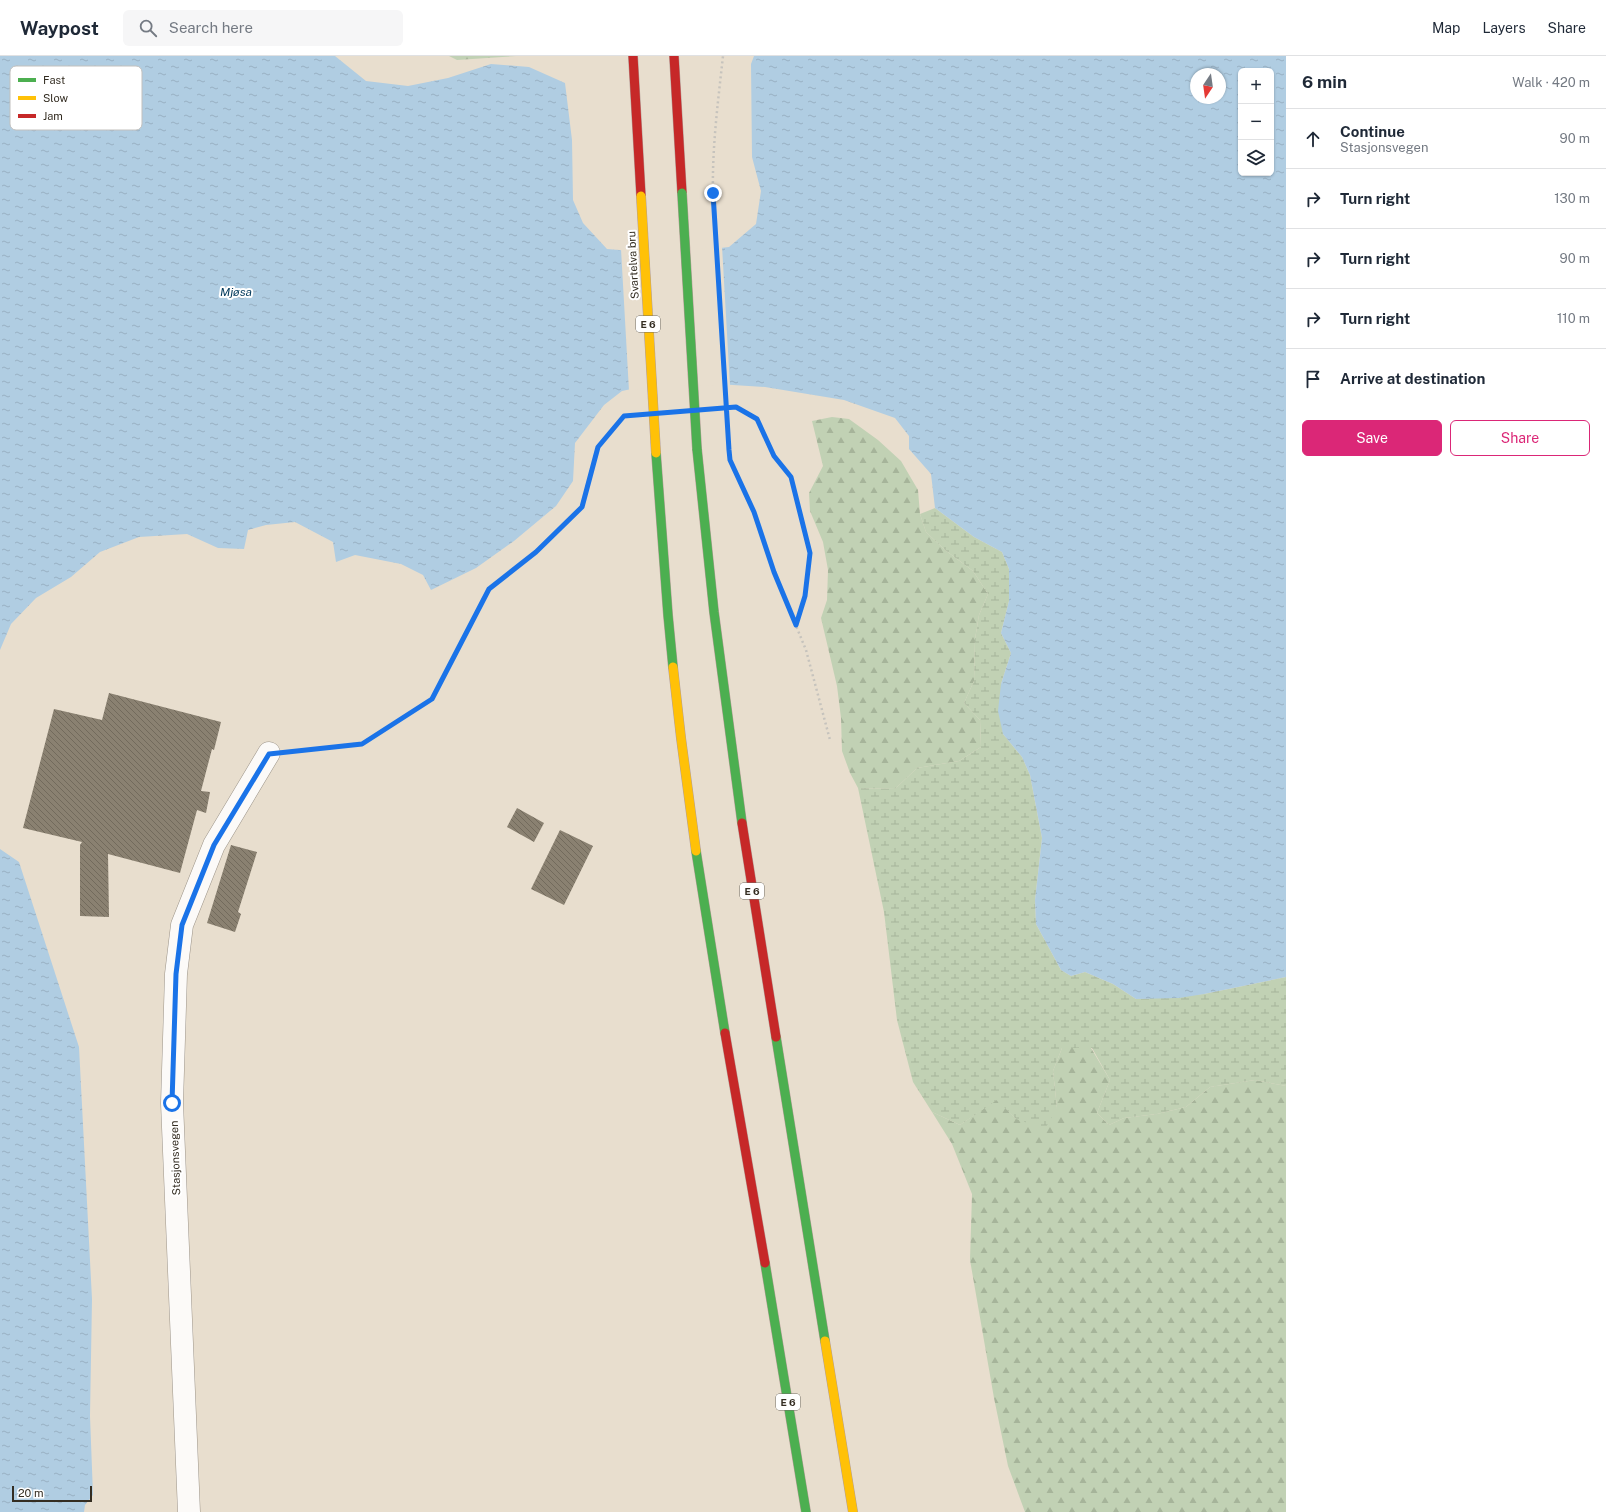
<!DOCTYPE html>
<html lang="en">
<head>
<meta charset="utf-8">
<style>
  body { margin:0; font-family:"Public Sans",sans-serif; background:#f6f6f7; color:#1f2937 }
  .controls { position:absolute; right:12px; top:12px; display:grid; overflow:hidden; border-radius:6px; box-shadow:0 1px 3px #0004 }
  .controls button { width:36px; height:36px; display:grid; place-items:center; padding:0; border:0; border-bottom:1px solid #e0e1e3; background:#fff; color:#1f2937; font:20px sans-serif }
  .compass { position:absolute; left:1190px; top:12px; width:36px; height:36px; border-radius:50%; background:#fff; box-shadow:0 1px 3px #0004; rotate:193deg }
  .scale { position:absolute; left:12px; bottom:10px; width:80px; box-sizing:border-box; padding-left:4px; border:2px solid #342d22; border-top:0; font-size:11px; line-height:14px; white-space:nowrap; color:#342d22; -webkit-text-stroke:3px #fff; paint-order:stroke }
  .stop { position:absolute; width:12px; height:12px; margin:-9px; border:3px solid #1a73e8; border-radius:50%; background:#fff }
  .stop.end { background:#1a73e8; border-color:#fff; box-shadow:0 1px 4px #0008 }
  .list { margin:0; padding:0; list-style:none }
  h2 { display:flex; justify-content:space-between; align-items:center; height:52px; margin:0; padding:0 16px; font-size:17px }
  h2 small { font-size:13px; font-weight:400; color:#747a83 }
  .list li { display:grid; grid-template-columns:26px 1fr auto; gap:12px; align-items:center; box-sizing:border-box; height:60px; padding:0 16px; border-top:1px solid #e0e1e3 }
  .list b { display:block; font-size:15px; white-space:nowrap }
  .list p { margin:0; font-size:13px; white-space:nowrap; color:#747a83 }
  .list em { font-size:13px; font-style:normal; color:#747a83 }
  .actions { display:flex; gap:8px; padding:12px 16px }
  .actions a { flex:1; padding:9px 0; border:1px solid #db2777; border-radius:6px; text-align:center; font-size:14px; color:#db2777 }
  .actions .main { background:#db2777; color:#fff }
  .icon { flex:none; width:22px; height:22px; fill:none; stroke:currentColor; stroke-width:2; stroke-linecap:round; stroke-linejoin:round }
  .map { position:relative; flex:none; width:1286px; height:1456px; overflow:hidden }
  header { display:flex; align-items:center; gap:24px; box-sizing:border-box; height:56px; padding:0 20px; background:#fff; border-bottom:1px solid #e0e1e3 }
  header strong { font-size:19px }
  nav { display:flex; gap:22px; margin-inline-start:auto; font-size:14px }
  .search { width:280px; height:36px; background:#f6f6f7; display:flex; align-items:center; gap:10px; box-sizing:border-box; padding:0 14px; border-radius:6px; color:#747a83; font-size:15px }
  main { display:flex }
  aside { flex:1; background:#fff }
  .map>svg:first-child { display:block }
  .forest { fill:url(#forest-firs) }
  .wetland { fill:url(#wetland-marsh) }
  .water { fill:url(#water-ripples); fill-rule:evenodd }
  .pier { fill:#e8dece }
  .building { fill:url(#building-back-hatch) }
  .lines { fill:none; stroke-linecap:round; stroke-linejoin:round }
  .street-casing { stroke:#9c9489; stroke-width:23 }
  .fast-casing { stroke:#b39d97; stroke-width:10 }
  .slow-casing { stroke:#b39d97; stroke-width:10 }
  .jam-casing { stroke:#b39d97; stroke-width:10 }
  .path { stroke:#c6c3bd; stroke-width:2.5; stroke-dasharray:2 3; stroke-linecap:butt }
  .street { stroke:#fcfaf8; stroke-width:22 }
  .fast { stroke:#4caf50; stroke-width:9 }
  .slow { stroke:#ffc107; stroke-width:9 }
  .jam { stroke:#c62828; stroke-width:9 }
  .fast-bridge-casing { stroke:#b39d97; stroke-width:10; stroke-linecap:butt }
  .slow-bridge-casing { stroke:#b39d97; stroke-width:10; stroke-linecap:butt }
  .path-bridge { stroke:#c6c3bd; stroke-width:2.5; stroke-dasharray:2 3; stroke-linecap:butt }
  .fast-bridge { stroke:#4caf50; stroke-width:9 }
  .slow-bridge { stroke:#ffc107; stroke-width:9 }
  .route { stroke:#1a73e8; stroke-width:5 }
  .labels { text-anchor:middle; stroke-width:4; stroke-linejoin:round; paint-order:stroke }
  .shield { fill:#fff; stroke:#716c64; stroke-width:1 }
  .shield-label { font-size:10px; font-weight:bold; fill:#342d22 }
  .street-label { font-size:11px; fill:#342d22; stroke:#fff }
  .water-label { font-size:12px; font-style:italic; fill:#00395b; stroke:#fff }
  .key { fill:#fff; stroke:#c2c0bd; stroke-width:1 }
  .key-label { font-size:11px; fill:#342d22 }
</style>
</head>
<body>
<header>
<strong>Waypost</strong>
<div class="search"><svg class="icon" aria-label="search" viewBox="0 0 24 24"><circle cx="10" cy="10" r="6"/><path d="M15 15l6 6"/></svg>Search here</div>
<nav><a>Map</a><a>Layers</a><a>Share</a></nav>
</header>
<main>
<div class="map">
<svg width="1286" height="1456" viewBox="0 0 1286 1456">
  <defs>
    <pattern id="forest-firs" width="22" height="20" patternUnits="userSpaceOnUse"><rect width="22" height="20" fill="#c1d1b4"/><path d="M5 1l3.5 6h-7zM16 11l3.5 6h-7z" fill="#a6b49a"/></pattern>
    <pattern id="wetland-marsh" width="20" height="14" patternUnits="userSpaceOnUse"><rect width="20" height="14" fill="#c1d1b4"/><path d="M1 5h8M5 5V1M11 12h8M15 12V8" fill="none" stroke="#a6b49a"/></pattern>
    <pattern id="water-ripples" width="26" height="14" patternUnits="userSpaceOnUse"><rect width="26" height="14" fill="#b0cde2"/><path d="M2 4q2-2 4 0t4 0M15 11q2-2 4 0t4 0" fill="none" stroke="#98b0c2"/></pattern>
    <pattern id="building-back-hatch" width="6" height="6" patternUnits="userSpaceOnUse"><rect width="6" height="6" fill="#8a8171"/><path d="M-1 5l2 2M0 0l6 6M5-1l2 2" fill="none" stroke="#726a5c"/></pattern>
  </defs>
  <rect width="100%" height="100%" fill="#e8dece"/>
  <g class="forest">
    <polygon points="449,0 516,0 457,4"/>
    <polygon points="832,361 849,363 878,384 901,405 918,434 920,458 926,476 945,494 973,515 988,538 979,559 975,583 974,625 964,647 980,664 981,691 959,705 917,712 895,733 858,732 850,717 842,695 841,662 837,630 821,562 827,544 828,514 823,486 810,455 809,437 823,410 812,365"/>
    <polygon points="1062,992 1091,992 1110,1024 1097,1057 1109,1069 1124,1062 1157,1058 1186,1051 1210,1031 1255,1024 1286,1030 1286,1456 1025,1456 1008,1410 994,1342 970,1204 972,1138 952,1088 932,1056 960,1069 997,1043 1016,1063 1057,1052 1053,1015"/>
  </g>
  <polygon class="wetland" points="935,452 974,481 1002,496 1009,513 1009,545 1001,577 1011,597 1001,628 1003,678 1022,701 1030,719 1042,782 1035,844 1036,868 1061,914 1071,920 1085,916 1113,928 1136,943 1204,938 1286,921 1286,1030 1255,1024 1210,1031 1186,1051 1157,1058 1124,1062 1109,1069 1097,1057 1110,1024 1092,992 1062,992 1053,1015 1057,1052 1045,1073 1016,1063 997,1044 960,1069 932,1056 913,1026 897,964 884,856 858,732 895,733 917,712 959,705 981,691 980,664 964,647 974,625 975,583 979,559 988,538 973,515 945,494 926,476 920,458"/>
  <g class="water">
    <path d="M0 0H335L366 25 408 30 448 22 491 8 529 11 565 27 572 84 573 144 583 167 607 193 668 198 729 191 756 168 761 135 752 101 751 8 754 0H1286V921L1204 938 1179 942 1136 943 1113 928 1085 916 1071 920 1061 914 1036 868 1035 844 1042 782 1030 719 1022 701 1003 678 998 655 1001 628 1011 597 1001 577 1009 545V513L1002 496 974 481 935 452 931 418 909 393V380L895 362 844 344 765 331 702 327 650 329 622 335 604 349 575 387 573 425 556 450 514 485 476 512 431 534 423 519 401 508 355 499 336 506 333 486 295 466 266 469 248 474 244 493 218 492 187 478 139 481 100 496 71 521 36 542 11 568 0 594ZM1241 15H1271V117H1241ZM1196 18H1220V42H1196Z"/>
    <polygon points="0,793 19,806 79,991 92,1243 90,1360 93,1439 85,1449 84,1456 0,1456"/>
  </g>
  <polygon class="pier" points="722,190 730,330 702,329 650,331 629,335 621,193 668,196"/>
  <g class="building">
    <polygon points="109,637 221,666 214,694 212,693 201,735 210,736 206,757 197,754 180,817 108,798 109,861 80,860 80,789 82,786 23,772 54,653 102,664"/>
    <polygon points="517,752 544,767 534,786 507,771"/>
    <polygon points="560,774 593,790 564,849 531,833"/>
    <polygon points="231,789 257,796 238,856 241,858 235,876 207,867"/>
  </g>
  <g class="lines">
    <defs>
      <polyline id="street" points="189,1456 172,1047 176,918 182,869 214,789 269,697"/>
      <g id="fast">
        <polyline points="697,393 714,556 742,767"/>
        <polyline points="656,397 668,559 673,611"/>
        <polyline points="696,795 725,977"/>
        <polyline points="776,981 825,1285"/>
        <polyline points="765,1207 806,1456"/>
      </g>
      <g id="slow">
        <polyline points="673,611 681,682 696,795"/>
        <polyline points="825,1285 853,1456"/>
      </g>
      <g id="jam">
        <polyline points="633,0 641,140"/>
        <polyline points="674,0 682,137"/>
        <polyline points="742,767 776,981"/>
        <polyline points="725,977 765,1207"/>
      </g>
    </defs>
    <use href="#street" class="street-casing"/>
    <use href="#fast" class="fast-casing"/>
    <use href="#slow" class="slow-casing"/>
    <use href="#jam" class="jam-casing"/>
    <g class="path">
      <path d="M713 137C712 91 718 46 723 0"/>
      <polyline points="719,353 736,351 757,363 774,400 791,421 810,497 805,540 796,569"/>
      <polyline points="729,394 730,404 754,456 774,516 806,594 830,684"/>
      <polyline points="293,695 362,687 432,643 489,533 536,496 582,451 598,391 624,360 628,360"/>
    </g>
    <use href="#street" class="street"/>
    <use href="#fast" class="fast"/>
    <use href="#slow" class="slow"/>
    <use href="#jam" class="jam"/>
    <defs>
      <polyline id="fast-bridge" points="682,137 697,393"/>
      <polyline id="slow-bridge" points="641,140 656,397"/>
    </defs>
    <use href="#fast-bridge" class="fast-bridge-casing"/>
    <use href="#slow-bridge" class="slow-bridge-casing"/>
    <polyline class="path-bridge" points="713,137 729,394"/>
    <use href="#fast-bridge" class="fast-bridge"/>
    <use href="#slow-bridge" class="slow-bridge"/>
  </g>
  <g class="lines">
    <polyline class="route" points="172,1047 176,918 182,869 214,789 269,698 362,688 432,643 489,533 536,496 582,451 598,391 624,360 736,351 757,363 774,400 791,421 810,497 805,540 796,569 774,516 754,456 730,404 729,394 713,137"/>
  </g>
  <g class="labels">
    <g class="shield">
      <rect x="636" y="260" width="24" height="16" rx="3"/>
      <rect x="740" y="827" width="24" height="16" rx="3"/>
      <rect x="776" y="1338" width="24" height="16" rx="3"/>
    </g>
    <g class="shield-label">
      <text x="648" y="272">E 6</text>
      <text x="752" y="839">E 6</text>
      <text x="788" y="1350">E 6</text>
    </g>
    <g class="street-label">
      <text transform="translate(633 209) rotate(-93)" y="4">Svartelva bru</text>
      <text transform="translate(175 1102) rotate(-92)" y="4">Stasjonsvegen</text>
    </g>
    <g class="water-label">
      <text x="236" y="240">Mjøsa</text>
    </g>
  </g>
  <rect x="10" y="10" width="132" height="64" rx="6" class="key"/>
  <rect x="18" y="22" width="18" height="4" fill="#4caf50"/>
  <rect x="18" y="40" width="18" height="4" fill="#ffc107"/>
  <rect x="18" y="58" width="18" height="4" fill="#c62828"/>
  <g class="key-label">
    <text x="43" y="28">Fast</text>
    <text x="43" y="46">Slow</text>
    <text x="43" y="64">Jam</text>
  </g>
</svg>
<div class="controls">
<button>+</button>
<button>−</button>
<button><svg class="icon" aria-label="layers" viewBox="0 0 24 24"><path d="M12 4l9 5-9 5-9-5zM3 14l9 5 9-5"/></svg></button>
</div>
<svg class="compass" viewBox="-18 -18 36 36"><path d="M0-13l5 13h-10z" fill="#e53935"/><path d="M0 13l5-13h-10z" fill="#747a83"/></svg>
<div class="scale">20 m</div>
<div class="stop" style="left:172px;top:1047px"></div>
<div class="stop end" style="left:713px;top:137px"></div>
</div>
<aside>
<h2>6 min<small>Walk · 420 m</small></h2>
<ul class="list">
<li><svg class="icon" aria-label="ahead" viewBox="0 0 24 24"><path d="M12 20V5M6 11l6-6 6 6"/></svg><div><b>Continue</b><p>Stasjonsvegen</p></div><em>90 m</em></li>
<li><svg class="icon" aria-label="right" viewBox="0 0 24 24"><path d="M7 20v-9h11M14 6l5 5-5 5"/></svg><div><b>Turn right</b></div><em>130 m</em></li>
<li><svg class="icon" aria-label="right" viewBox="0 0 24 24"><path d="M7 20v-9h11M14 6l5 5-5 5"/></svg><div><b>Turn right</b></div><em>90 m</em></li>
<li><svg class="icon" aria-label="right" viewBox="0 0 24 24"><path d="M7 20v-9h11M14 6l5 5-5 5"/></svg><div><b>Turn right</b></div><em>110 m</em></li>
<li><svg class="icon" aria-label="arrive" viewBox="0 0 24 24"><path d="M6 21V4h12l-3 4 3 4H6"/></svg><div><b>Arrive at destination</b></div></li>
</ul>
<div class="actions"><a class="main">Save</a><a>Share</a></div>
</aside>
</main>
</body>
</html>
